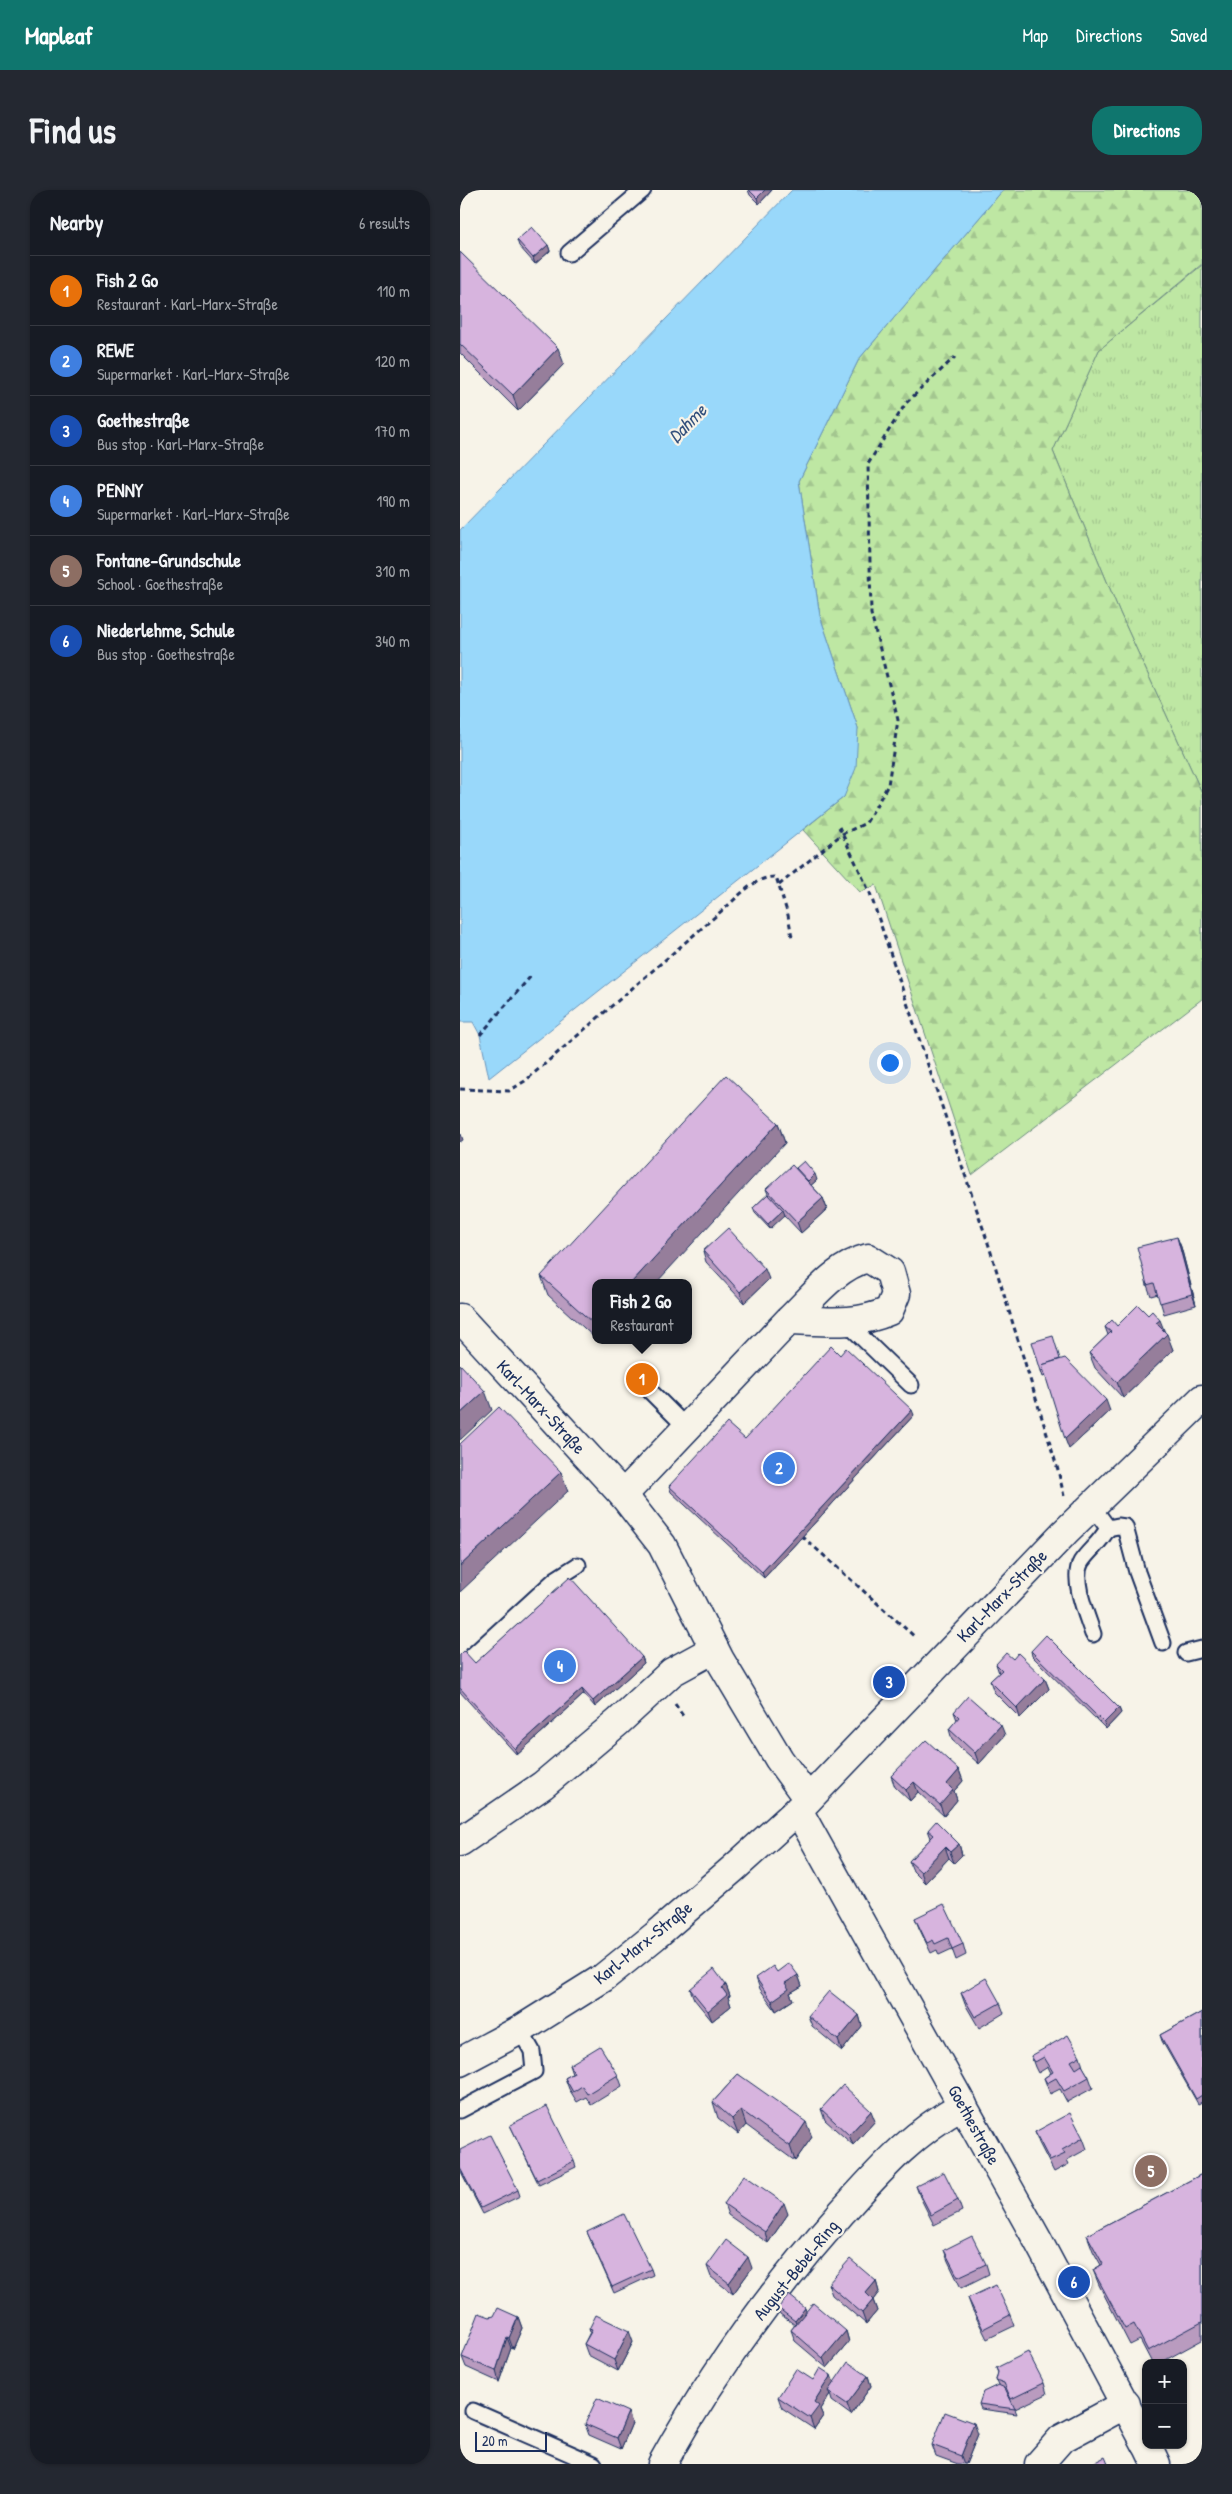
<!DOCTYPE html>
<html lang="en">
<head>
<meta charset="utf-8">
<style>
  body { margin:0; font-family:"Patrick Hand",sans-serif; background:#242831; color:#f1f3f6 }
  .controls { position:absolute; right:15px; bottom:15px; display:grid; overflow:hidden; border-radius:10px; box-shadow:0 1px 4px #0004 }
  .controls button { width:45px; height:45px; display:grid; place-items:center; padding:0; border:0; border-bottom:1px solid #363941; background:#171b24; color:#f1f3f6; font:25px sans-serif }
  .scale { position:absolute; left:15px; bottom:12px; width:72px; box-sizing:border-box; padding-left:5px; border:2px solid #1b2f5e; border-top:0; font-size:14px; line-height:18px; white-space:nowrap; color:#1b2f5e; -webkit-text-stroke:4px #f7f3e8; paint-order:stroke }
  .you { position:absolute; left:429px; top:872px; width:18px; height:18px; margin:-12px; border:4px solid #fff; border-radius:50%; background:#1a73e8; box-shadow:0 0 0 8px #1a73e833 }
  .badge { display:grid; place-items:center; width:32px; height:32px; border-radius:50%; background:#0f766e; color:#fff; font-size:16px; font-weight:700 }
  .pin { position:absolute; translate:-50% -50%; border:2px solid #fff; box-shadow:0 1px 5px #0006 }
  .popup { position:absolute; left:132px; top:1089px; width:100px; height:65px; box-sizing:border-box; display:grid; place-content:center; border-radius:10px; background:#171b24; filter:drop-shadow(0 1px 4px #0005); font-size:16px; white-space:nowrap; color:#9ea1a6 }
  .popup b { font-size:19px; color:#f1f3f6 }
  .popup::after { content:''; position:absolute; left:50%; top:100%; margin-left:-10px; border:10px solid transparent; border-top-color:#171b24 }
  .list { margin:0; padding:0; list-style:none }
  h2 { display:flex; justify-content:space-between; align-items:center; height:65px; margin:0; padding:0 20px; font-size:21px }
  h2 small { font-size:16px; font-weight:400; color:#9ea1a6 }
  .list li { display:grid; grid-template-columns:32px 1fr auto; gap:15px; align-items:center; box-sizing:border-box; height:70px; padding:0 20px; border-top:1px solid #363941 }
  .list b { display:block; font-size:19px; white-space:nowrap }
  .list p { margin:0; font-size:16px; white-space:nowrap; color:#9ea1a6 }
  .list em { font-size:16px; font-style:normal; color:#9ea1a6 }
  .map { position:relative; flex:none; width:742px; height:2274px; overflow:hidden; border-radius:20px }
  header { display:flex; align-items:center; gap:30px; box-sizing:border-box; height:70px; padding:0 25px; background:#0f766e; color:#fff }
  header strong { font-size:24px }
  nav { display:flex; gap:28px; margin-inline-start:auto; font-size:18px }
  .intro { display:flex; align-items:center; justify-content:space-between; box-sizing:border-box; height:120px; padding:0 30px }
  h1 { margin:0; font-size:35px }
  .button { padding:12px 22px; border-radius:20px; background:#0f766e; color:#fff; font-size:18px; font-weight:700 }
  main { display:flex; gap:30px; padding:0 30px }
  aside { flex:1; background:#171b24; border-radius:20px; box-shadow:0 1px 4px #0004 }
  .map>svg:first-child { display:block }
  .grass { fill:url(#grass-tufts); stroke:#6c8b80 }
  .forest { fill:url(#forest-firs); stroke:#6c8b80 }
  .water { fill:#99d8fa; stroke:#6794bc }
  .lines { fill:none; stroke-linecap:round; stroke-linejoin:round }
  .service-casing { stroke:#1b2f5e; stroke-width:19 }
  .minor-casing { stroke:#1b2f5e; stroke-width:31 }
  .tertiary-casing { stroke:#1b2f5e; stroke-width:31 }
  .path { stroke:#1b2f5e; stroke-width:3; stroke-dasharray:5 4; stroke-linecap:butt }
  .service { stroke:#f7f3e8; stroke-width:15 }
  .minor { stroke:#f7f3e8; stroke-width:28 }
  .tertiary { stroke:#f7f3e8; stroke-width:28 }
  .wall { fill:#b99bbf; stroke:#1b2f5e }
  .shaded-wall { fill:#967e9b; stroke:#1b2f5e }
  .building { fill:#d7b4de; stroke:#1b2f5e }
  .labels { text-anchor:middle; stroke-width:4.5; stroke-linejoin:round; paint-order:stroke }
  .street-label { font-size:18px; fill:#1b2f5e; stroke:#f7f3e8 }
  .water-label { font-size:19px; font-style:italic; fill:#34517d; stroke:#f7f3e8 }
</style>
</head>
<body>
<header>
<strong>Mapleaf</strong>
<nav><a>Map</a><a>Directions</a><a>Saved</a></nav>
</header>
<div class="intro"><h1>Find us</h1><a class="button">Directions</a></div>
<main>
<aside>
<h2>Nearby<small>6 results</small></h2>
<ul class="list">
<li><span class="badge" style="background:#e8710a">1</span><div><b>Fish 2 Go</b><p>Restaurant · Karl-Marx-Straße</p></div><em>110 m</em></li>
<li><span class="badge" style="background:#3f7fe0">2</span><div><b>REWE</b><p>Supermarket · Karl-Marx-Straße</p></div><em>120 m</em></li>
<li><span class="badge" style="background:#1a4fb4">3</span><div><b>Goethestraße</b><p>Bus stop · Karl-Marx-Straße</p></div><em>170 m</em></li>
<li><span class="badge" style="background:#3f7fe0">4</span><div><b>PENNY</b><p>Supermarket · Karl-Marx-Straße</p></div><em>190 m</em></li>
<li><span class="badge" style="background:#8d6e63">5</span><div><b>Fontane-Grundschule</b><p>School · Goethestraße</p></div><em>310 m</em></li>
<li><span class="badge" style="background:#1a4fb4">6</span><div><b>Niederlehme, Schule</b><p>Bus stop · Goethestraße</p></div><em>340 m</em></li>
</ul>
</aside>
<div class="map">
<svg width="742" height="2274" viewBox="0 0 742 2274">
  <defs>
    <pattern id="grass-tufts" width="24" height="20" patternUnits="userSpaceOnUse" patternTransform="scale(1.25)"><rect width="24" height="20" fill="#bee7a3"/><path d="M3 7l-1-3M5 7V3M7 7l1-3M15 17l-1-3M17 17v-4M19 17l1-3" fill="none" stroke="#a3c68f"/></pattern>
    <pattern id="forest-firs" width="22" height="20" patternUnits="userSpaceOnUse" patternTransform="scale(1.25)"><rect width="22" height="20" fill="#bee7a3"/><path d="M5 1l3.5 6h-7zM16 11l3.5 6h-7z" fill="#a3c68f"/></pattern>
  </defs>
  <rect width="100%" height="100%" fill="#f7f3e8"/>
  <filter id="ink" filterUnits="userSpaceOnUse"><feTurbulence type="fractalNoise" baseFrequency=".02" numOctaves="2"/><feDisplacementMap in="SourceGraphic" scale="10" xChannelSelector="R" yChannelSelector="G"/><feConvolveMatrix kernelMatrix="1 2 1 2 8 2 1 2 1" color-interpolation-filters="sRGB"/></filter>
  <g filter="url(#ink)">
    <polygon class="grass" points="742,75 742,603 660,423 593,261 639,160"/>
    <polygon class="forest" points="543,0 742,0 742,74 639,160 593,261 660,423 742,603 742,809 512,985 416,695 400,702 343,640 384,607 398,538 360,426 339,291 399,169"/>
    <polygon class="water" points="332,0 543,0 399,169 339,291 360,426 398,538 396,578 384,607 29,888 20,845 13,832 0,832 0,340"/>
    <g class="lines">
      <defs>
        <g id="service">
          <polyline points="109,63 183,0"/>
          <polyline points="386,1132 451,1195"/>
          <polyline points="191,1202 227,1238"/>
          <path d="M632 1316 648 1338C641 1352 629 1360 621 1372 611 1389 627 1426 633 1444"/>
          <polyline points="648,1338 658,1336 665,1337 677,1382 703,1453"/>
          <polyline points="726,1463 742,1459"/>
          <polyline points="13,1465 96,1389 118,1375"/>
          <polyline points="0,1920 74,1881 72,1861 60,1840"/>
          <polyline points="13,2221 134,2274"/>
        </g>
        <g id="minor">
          <polyline points="0,1128 163,1305 202,1355 260,1470 319,1569 348,1609"/>
          <path d="M163 1305 329 1130C365 1131 395 1136 429 1121L436 1104 430 1082 408 1068C376 1076 352 1108 329 1130"/>
          <polyline points="338,1620 577,2049 686,2254"/>
          <polyline points="0,1652 83,1595 158,1532 212,1482 254,1459"/>
          <polyline points="687,2255 696,2274"/>
          <path d="M202 2274C253 2182 312 2101 382 2022 421 1979 451 1944 503 1915"/>
          <polyline points="579,2274 601,2249 666,2214"/>
        </g>
        <polyline id="tertiary" points="0,1872 60,1840 143,1788 195,1746 274,1678 338,1620 605,1342 742,1209"/>
      </defs>
      <use href="#service" class="service-casing"/>
      <use href="#minor" class="minor-casing"/>
      <use href="#tertiary" class="tertiary-casing"/>
      <g class="path">
        <polyline points="379,637 410,703 529,1056 598,1280 604,1306"/>
        <polyline points="319,695 382,644 406,633 428,595 438,530 411,424 408,274 446,213 495,167"/>
        <polyline points="20,845 71,786"/>
        <path d="M0 899 49 901 65 891 265 718C280 705 296 686 316 687L328 725 332 747"/>
        <polyline points="342,1346 455,1447"/>
        <polyline points="419,1482 427,1490"/>
        <polyline points="215,1514 223,1526"/>
      </g>
      <use href="#service" class="service"/>
      <use href="#minor" class="minor"/>
      <use href="#tertiary" class="tertiary"/>
    </g>
    <g class="wall">
      <polygon points="288,0 312,0 299,14 290,5"/>
      <polygon points="57,50 88,55 90,61 75,74 59,56"/>
      <polygon points="0,62 104,174 58,221 0,163"/>
      <polygon points="318,933 325,953 136,1093 136,1149 88,1105 81,1086"/>
      <polygon points="336,978 357,990 351,995 363,1008 367,1019 341,1043 324,1025 310,1039 295,1023 293,1018 308,1004 306,999"/>
      <polygon points="717,1047 721,1057 736,1115 704,1124 698,1104 691,1106 687,1095"/>
      <polygon points="243,1061 309,1089 284,1113 246,1072"/>
      <polygon points="657,1136 705,1142 713,1160 663,1208 635,1178 629,1163 648,1145 645,1137"/>
      <polygon points="380,1165 454,1225 304,1388 211,1302 209,1296 285,1249"/>
      <polygon points="600,1169 650,1221 609,1259 586,1186 583,1187 581,1181"/>
      <polygon points="571,1461 659,1518 661,1523 646,1539 572,1466"/>
      <polygon points="0,1465 15,1473 182,1467 184,1473 135,1517 124,1504 57,1565 0,1502"/>
      <polygon points="536,1474 585,1489 589,1499 560,1528 534,1502 530,1491 539,1483"/>
      <polygon points="494,1522 545,1545 519,1574 492,1550 489,1539 497,1530"/>
      <polygon points="499,1580 503,1591 494,1601 497,1610 484,1626 458,1602 450,1611 435,1597 431,1586"/>
      <polygon points="468,1640 499,1654 502,1665 494,1673 489,1668 465,1693 453,1681 449,1671 471,1648"/>
      <polygon points="455,1728 503,1754 506,1765 496,1770 492,1759 479,1765 477,1760 471,1763 459,1738"/>
      <polygon points="317,1782 338,1785 342,1796 330,1803 333,1810 316,1821 300,1799 296,1788"/>
      <polygon points="266,1795 270,1806 268,1807 271,1816 252,1831 234,1809 230,1799"/>
      <polygon points="501,1803 540,1813 544,1823 519,1838 505,1814"/>
      <polygon points="742,1822 742,1912 738,1914 702,1851 700,1845"/>
      <polygon points="399,1825 402,1836 382,1861 352,1836 348,1826"/>
      <polygon points="571,1866 620,1866 623,1877 629,1887 633,1898 607,1912 600,1899 590,1904 584,1888 591,1883 588,1877 578,1883 575,1877"/>
      <polygon points="109,1875 158,1885 162,1896 131,1915 126,1907 117,1912 109,1899 105,1888 112,1884"/>
      <polygon points="278,1884 352,1947 335,1971 286,1935 278,1944 258,1928 253,1912"/>
      <polygon points="361,1919 415,1931 393,1955 365,1930"/>
      <polygon points="50,1935 114,1971 116,1977 79,1995"/>
      <polygon points="575,1942 623,1948 627,1959 607,1970 609,1974 594,1982 579,1953"/>
      <polygon points="0,1960 58,2000 60,2006 23,2024 0,1980"/>
      <polygon points="742,1984 742,2150 700,2173 692,2173 680,2150 670,2155 639,2095 633,2080 641,2075 633,2061 627,2045"/>
      <polygon points="456,1996 498,2010 502,2021 474,2035 460,2007"/>
      <polygon points="264,2014 328,2024 308,2053 268,2025"/>
      <polygon points="127,2042 191,2079 193,2085 154,2103"/>
      <polygon points="484,2060 526,2074 529,2084 501,2098 488,2071"/>
      <polygon points="247,2076 292,2078 273,2104 251,2087"/>
      <polygon points="416,2091 419,2102 413,2110 417,2121 406,2134 372,2105 368,2094"/>
      <polygon points="508,2108 550,2125 554,2136 527,2149 512,2119"/>
      <polygon points="318,2118 346,2122 386,2141 389,2152 367,2178 335,2151 331,2140 335,2135 320,2124"/>
      <polygon points="30,2127 58,2127 62,2138 53,2159 51,2158 39,2192 6,2177 2,2167"/>
      <polygon points="129,2139 173,2152 158,2181 128,2165 124,2154 130,2142"/>
      <polygon points="536,2178 584,2193 587,2204 555,2219 557,2224 521,2219 519,2214 538,2195 536,2190 538,2183"/>
      <polygon points="408,2186 411,2196 391,2225 372,2211 370,2204 360,2219 363,2226 354,2239 322,2218 318,2207 353,2190 374,2192"/>
      <polygon points="172,2233 161,2259 129,2245 125,2234"/>
      <polygon points="518,2244 506,2274 498,2274 476,2266 472,2255"/>
    </g>
    <g class="shaded-wall">
      <polygon points="305,0 312,0 299,14 297,8"/>
      <polygon points="88,55 90,61 75,74 73,68"/>
      <polygon points="98,158 104,174 58,221 53,205"/>
      <polygon points="318,933 325,953 196,1093 171,1093"/>
      <polygon points="1,944 3,950 0,952 0,945"/>
      <polygon points="355,984 357,990 348,998 346,993"/>
      <polygon points="363,1008 367,1019 341,1043 337,1032"/>
      <polygon points="323,1020 325,1025 310,1039 308,1034"/>
      <polygon points="717,1047 721,1057 736,1115 732,1104"/>
      <polygon points="305,1079 309,1089 284,1113 280,1102"/>
      <polygon points="700,1130 706,1145 696,1133"/>
      <polygon points="136,1131 136,1140 134,1134"/>
      <polygon points="707,1144 713,1160 663,1208 657,1192"/>
      <polygon points="25,1201 32,1220 0,1250 0,1224"/>
      <polygon points="646,1210 650,1221 609,1259 605,1249"/>
      <polygon points="452,1220 454,1225 304,1388 302,1382"/>
      <polygon points="101,1282 108,1301 0,1402 0,1376"/>
      <polygon points="182,1467 184,1473 135,1517 133,1511"/>
      <polygon points="585,1489 589,1499 560,1528 557,1518"/>
      <polygon points="122,1499 124,1504 57,1565 55,1559"/>
      <polygon points="659,1518 661,1523 646,1539 644,1533"/>
      <polygon points="541,1535 545,1545 519,1574 515,1563"/>
      <polygon points="499,1580 503,1591 494,1601 497,1610 484,1626 480,1615 487,1594"/>
      <polygon points="454,1592 458,1602 450,1611 446,1600"/>
      <polygon points="499,1654 502,1665 494,1673 490,1662"/>
      <polygon points="485,1657 489,1668 465,1693 461,1682"/>
      <polygon points="338,1785 342,1796 330,1803 333,1810 316,1821 312,1811 325,1793"/>
      <polygon points="266,1795 270,1806 268,1807 271,1816 252,1831 248,1821 262,1798"/>
      <polygon points="399,1825 402,1836 382,1861 378,1850"/>
      <polygon points="281,1920 286,1935 278,1944 272,1929"/>
      <polygon points="411,1921 415,1931 393,1955 389,1945"/>
      <polygon points="346,1932 352,1947 335,1971 330,1956"/>
      <polygon points="324,2013 328,2024 308,2053 305,2042"/>
      <polygon points="288,2067 292,2078 273,2104 269,2093"/>
      <polygon points="416,2091 419,2102 410,2114 406,2103"/>
      <polygon points="413,2110 417,2121 406,2134 402,2123"/>
      <polygon points="345,2118 347,2124 337,2137 335,2131"/>
      <polygon points="58,2127 62,2138 53,2159 49,2148"/>
      <polygon points="169,2141 173,2152 158,2181 154,2170"/>
      <polygon points="386,2141 389,2152 367,2178 363,2168"/>
      <polygon points="47,2147 51,2158 39,2192 36,2181"/>
      <polygon points="371,2185 375,2196 368,2201 370,2204 360,2219 363,2226 354,2239 350,2228 354,2212"/>
      <polygon points="408,2186 411,2196 391,2225 387,2214"/>
      <polygon points="168,2222 172,2233 161,2259 157,2248"/>
      <polygon points="514,2233 518,2244 506,2274 504,2274 501,2266"/>
    </g>
    <g class="building">
      <polygon points="289,0 305,0 297,8"/>
      <polygon points="72,37 88,55 73,68 57,50"/>
      <polygon points="0,62 98,158 53,205 0,154"/>
      <polygon points="266,885 318,933 171,1093 136,1093 136,1131 134,1134 81,1086"/>
      <polygon points="344,971 355,984 348,991 336,978"/>
      <polygon points="332,975 363,1008 337,1032 306,999"/>
      <polygon points="308,1004 323,1020 308,1034 293,1018"/>
      <polygon points="268,1038 305,1079 280,1102 243,1061"/>
      <polygon points="717,1047 732,1104 700,1113 694,1093 687,1095 677,1057"/>
      <polygon points="678,1115 688,1125 692,1121 700,1130 696,1133 707,1144 657,1192 629,1163 651,1142 645,1137 652,1130 657,1136"/>
      <polygon points="593,1146 600,1169 582,1175 584,1180 581,1181 572,1152"/>
      <polygon points="371,1156 380,1165 386,1158 452,1220 302,1382 209,1296 267,1233 285,1249"/>
      <polygon points="605,1168 646,1210 605,1249 582,1175"/>
      <polygon points="0,1174 25,1201 0,1224"/>
      <polygon points="39,1217 101,1282 0,1376 0,1254"/>
      <polygon points="110,1387 182,1467 133,1511 122,1499 55,1559 0,1498 0,1465 4,1461 15,1473"/>
      <polygon points="586,1445 659,1518 644,1533 571,1461"/>
      <polygon points="546,1463 553,1469 558,1463 585,1489 557,1518 530,1491 542,1480 536,1474"/>
      <polygon points="508,1506 541,1535 515,1563 489,1539 499,1527 494,1522"/>
      <polygon points="466,1550 499,1580 487,1594 493,1600 480,1615 454,1592 446,1600 431,1586"/>
      <polygon points="476,1631 499,1654 490,1662 485,1657 461,1682 449,1671 474,1645 468,1640"/>
      <polygon points="484,1714 503,1754 492,1759 488,1748 475,1754 473,1750 467,1753 455,1728"/>
      <polygon points="329,1773 338,1785 325,1793 329,1799 312,1811 296,1788 313,1776 317,1782"/>
      <polygon points="254,1779 266,1795 262,1798 267,1805 248,1821 230,1799"/>
      <polygon points="526,1788 540,1813 515,1827 501,1803"/>
      <polygon points="369,1801 399,1825 378,1850 348,1826"/>
      <polygon points="742,1822 742,1905 736,1909 700,1845"/>
      <polygon points="608,1845 620,1866 611,1871 616,1879 622,1875 629,1887 604,1901 596,1888 587,1893 584,1888 593,1882 584,1867 575,1872 571,1866"/>
      <polygon points="140,1856 158,1885 127,1904 122,1896 113,1902 105,1888 114,1883 109,1875"/>
      <polygon points="278,1884 346,1932 330,1956 281,1920 272,1929 253,1912"/>
      <polygon points="383,1895 411,1921 389,1945 361,1919"/>
      <polygon points="87,1916 114,1971 77,1990 50,1935"/>
      <polygon points="610,1923 623,1948 602,1960 605,1964 590,1971 575,1942"/>
      <polygon points="30,1945 58,2000 21,2018 0,1978 0,1960"/>
      <polygon points="484,1982 498,2010 471,2025 456,1996"/>
      <polygon points="742,1984 742,2132 688,2161 674,2134 665,2139 633,2080 643,2074 627,2045"/>
      <polygon points="284,1985 324,2013 305,2042 264,2014"/>
      <polygon points="164,2024 191,2079 152,2097 127,2042"/>
      <polygon points="512,2046 526,2074 498,2087 484,2060"/>
      <polygon points="266,2050 288,2067 269,2093 247,2076"/>
      <polygon points="390,2069 416,2091 406,2103 413,2110 402,2123 368,2094"/>
      <polygon points="536,2095 550,2125 523,2139 508,2108"/>
      <polygon points="329,2105 345,2118 335,2131 318,2118"/>
      <polygon points="353,2113 386,2141 363,2168 331,2140"/>
      <polygon points="38,2118 58,2127 49,2148 47,2147 36,2181 2,2167 19,2123 30,2127 34,2126"/>
      <polygon points="136,2125 169,2141 154,2170 124,2154 132,2140 129,2139"/>
      <polygon points="568,2162 584,2193 551,2209 544,2193 536,2190 538,2182 536,2178"/>
      <polygon points="388,2172 408,2186 387,2214 368,2201"/>
      <polygon points="360,2178 371,2185 354,2212 359,2216 350,2228 318,2207 336,2179 353,2190"/>
      <polygon points="538,2195 545,2198 555,2219 519,2214 523,2202"/>
      <polygon points="137,2208 168,2222 157,2248 125,2234"/>
      <polygon points="485,2222 514,2233 501,2266 472,2255"/>
      <polygon points="645,2267 648,2274 631,2274"/>
    </g>
  </g>
  <g class="labels">
    <g class="street-label">
      <text transform="translate(81 1217) rotate(47)" y="6">Karl-Marx-Straße</text>
      <text transform="translate(542 1406) rotate(-46)" y="6">Karl-Marx-Straße</text>
      <text transform="translate(183 1753) rotate(-39)" y="6">Karl-Marx-Straße</text>
      <text transform="translate(514 1935) rotate(61)" y="6">Goethestraße</text>
      <text transform="translate(336 2080) rotate(-51)" y="6">August-Bebel-Ring</text>
    </g>
    <g class="water-label">
      <text transform="translate(227 233) rotate(-46)" y="7">Dahme</text>
    </g>
  </g>
</svg>
<div class="controls">
<button>+</button>
<button>−</button>
</div>
<div class="scale">20 m</div>
<div class="you"></div>
<div class="pin badge" style="left:182px;top:1189px;background:#e8710a">1</div>
<div class="popup"><b>Fish 2 Go</b>Restaurant</div>
<div class="pin badge" style="left:319px;top:1278px;background:#3f7fe0">2</div>
<div class="pin badge" style="left:429px;top:1492px;background:#1a4fb4">3</div>
<div class="pin badge" style="left:100px;top:1476px;background:#3f7fe0">4</div>
<div class="pin badge" style="left:691px;top:1981px;background:#8d6e63">5</div>
<div class="pin badge" style="left:614px;top:2092px;background:#1a4fb4">6</div>
</div>
</main>
</body>
</html>
